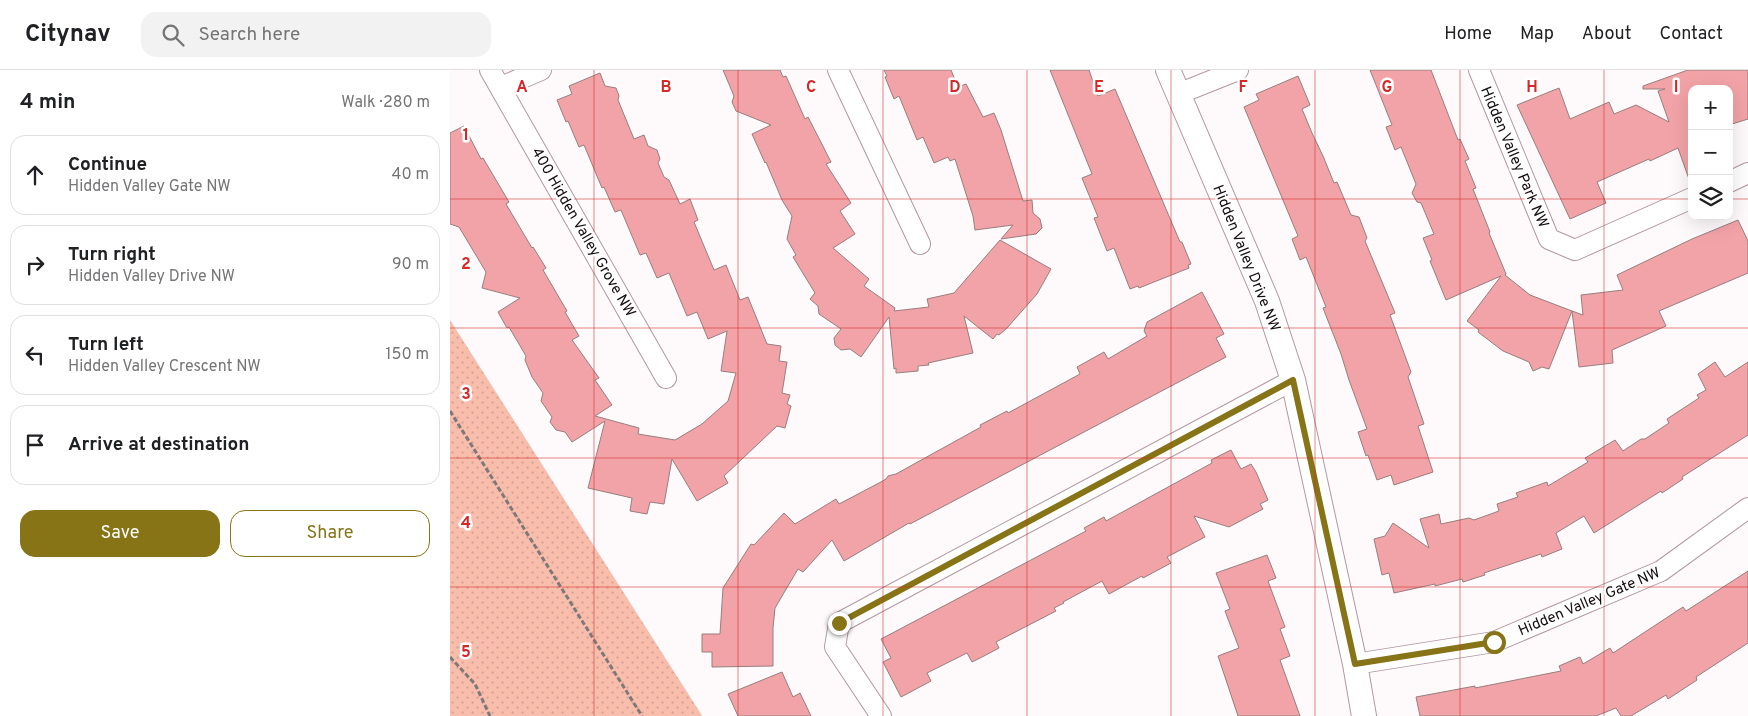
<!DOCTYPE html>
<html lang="en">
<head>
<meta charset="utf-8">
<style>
  body { margin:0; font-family:Overpass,sans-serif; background:#f2f2f2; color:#202124 }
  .controls { position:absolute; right:15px; top:15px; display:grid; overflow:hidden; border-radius:10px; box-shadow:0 5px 20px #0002 }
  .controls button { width:45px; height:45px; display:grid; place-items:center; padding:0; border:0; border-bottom:1px solid #e0e0e0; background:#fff; color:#202124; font:25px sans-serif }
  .stop { position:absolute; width:15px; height:15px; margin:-11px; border:4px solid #867417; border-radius:50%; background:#fff }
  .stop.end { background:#867417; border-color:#fff; box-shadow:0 1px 5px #0008 }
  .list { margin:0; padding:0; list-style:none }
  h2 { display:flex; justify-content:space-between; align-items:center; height:65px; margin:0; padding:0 20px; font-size:21px }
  h2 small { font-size:16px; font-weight:400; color:#757577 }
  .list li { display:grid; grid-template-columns:32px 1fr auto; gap:15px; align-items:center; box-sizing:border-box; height:80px; margin:0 10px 10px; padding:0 10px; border:1px solid #e0e0e0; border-radius:15px }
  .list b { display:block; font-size:19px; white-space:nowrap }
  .list p { margin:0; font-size:16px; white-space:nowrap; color:#757577 }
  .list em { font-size:16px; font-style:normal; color:#757577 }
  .actions { display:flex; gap:10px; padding:15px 20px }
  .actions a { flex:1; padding:11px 0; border:1px solid #867417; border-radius:15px; text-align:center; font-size:18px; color:#867417 }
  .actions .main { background:#867417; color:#fff }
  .icon { flex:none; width:28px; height:28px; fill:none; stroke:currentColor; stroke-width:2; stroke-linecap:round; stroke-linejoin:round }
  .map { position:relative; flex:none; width:1298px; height:646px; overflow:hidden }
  header { display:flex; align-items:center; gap:30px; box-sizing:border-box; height:70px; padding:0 25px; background:#fff; border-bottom:1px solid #e0e0e0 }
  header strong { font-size:24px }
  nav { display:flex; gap:28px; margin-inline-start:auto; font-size:18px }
  .search { width:350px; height:45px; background:#f2f2f2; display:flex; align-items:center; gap:12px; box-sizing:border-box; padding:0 18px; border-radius:15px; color:#757577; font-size:19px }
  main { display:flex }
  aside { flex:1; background:#fff }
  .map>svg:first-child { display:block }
  .park { fill:url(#park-dots) }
  .building { fill:#f2a3a7; stroke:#987e7f }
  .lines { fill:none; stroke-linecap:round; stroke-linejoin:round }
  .minor-casing { stroke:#b298a1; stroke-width:22 }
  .tertiary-casing { stroke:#b298a1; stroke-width:26 }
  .path { stroke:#7f787b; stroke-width:3; stroke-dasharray:5 2.5; stroke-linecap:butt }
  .minor { stroke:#fff; stroke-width:20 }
  .tertiary { stroke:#fff; stroke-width:24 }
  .route { stroke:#867417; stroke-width:6 }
  .grid { fill:none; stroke:#d62828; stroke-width:1; stroke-opacity:0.55 }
  .labels { text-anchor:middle; stroke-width:5; stroke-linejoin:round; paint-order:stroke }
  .street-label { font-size:15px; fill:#150c0f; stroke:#fff }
  .grid-label { font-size:16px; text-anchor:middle; font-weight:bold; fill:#d62828; stroke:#fff; stroke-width:5; stroke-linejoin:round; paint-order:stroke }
</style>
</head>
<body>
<header>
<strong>Citynav</strong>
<div class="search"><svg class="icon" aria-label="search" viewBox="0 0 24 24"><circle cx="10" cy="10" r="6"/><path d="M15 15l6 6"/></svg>Search here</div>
<nav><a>Home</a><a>Map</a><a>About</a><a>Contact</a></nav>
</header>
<main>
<aside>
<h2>4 min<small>Walk · 280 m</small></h2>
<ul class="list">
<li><svg class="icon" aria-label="ahead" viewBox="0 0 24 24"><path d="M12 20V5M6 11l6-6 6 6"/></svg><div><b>Continue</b><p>Hidden Valley Gate NW</p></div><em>40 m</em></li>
<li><svg class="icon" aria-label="right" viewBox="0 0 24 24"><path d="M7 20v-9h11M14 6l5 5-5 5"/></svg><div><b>Turn right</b><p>Hidden Valley Drive NW</p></div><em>90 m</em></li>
<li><svg class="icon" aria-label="left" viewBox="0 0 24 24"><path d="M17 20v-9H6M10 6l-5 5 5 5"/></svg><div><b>Turn left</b><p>Hidden Valley Crescent NW</p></div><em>150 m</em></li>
<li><svg class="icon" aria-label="arrive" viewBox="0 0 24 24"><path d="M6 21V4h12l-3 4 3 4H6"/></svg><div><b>Arrive at destination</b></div></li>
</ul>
<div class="actions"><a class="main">Save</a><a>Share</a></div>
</aside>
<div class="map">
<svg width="1298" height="646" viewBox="0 0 1298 646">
  <defs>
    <pattern id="park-dots" width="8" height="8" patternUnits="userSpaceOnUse" patternTransform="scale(1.25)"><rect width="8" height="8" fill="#f9bdac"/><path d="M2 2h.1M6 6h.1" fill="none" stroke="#d5a193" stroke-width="1.8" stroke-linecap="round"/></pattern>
  </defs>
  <rect width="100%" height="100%" fill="#fef9fb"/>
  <polygon class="park" points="0,250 251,644 252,646 0,646"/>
  <g class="building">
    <polygon points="273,0 330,0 333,7 336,6 355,49 358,47 381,92 376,94 401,133 390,141 405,164 383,178 419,209 414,216 445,238 444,241 479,237 477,229 504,223 550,170 601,199 587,224 557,258 549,265 547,264 543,269 514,246 523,283 478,293 479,295 468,296 468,301 446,303 446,298 444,299 439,247 411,287 400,279 391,280 385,275 384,268 391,259 369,244 368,236 360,229 365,223 343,187 346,185 337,169 342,146 332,130 316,92 315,93 302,64 321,55 286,41 282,32 284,26"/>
    <polygon points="434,0 501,0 508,17 516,14 533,47 544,43 551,60 573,131 582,130 583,143 590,149 592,158 586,164 551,169 563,155 525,160 523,146 505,89 500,91 498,87 484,93 473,67 467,70 449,26 444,29 435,7 437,6"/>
    <polygon points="600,0 639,0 648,26 665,19 730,172 732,172 741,194 738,195 739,198 689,218 688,216 680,219 664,178 657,181 644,148 648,147 632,108 642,104"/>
    <polygon points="920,0 981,0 1008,70 1010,69 1019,89 1015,91 1026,118 1023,119 1040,162 1039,163 1056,204 1055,205 1080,225 1122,241 1099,299 1092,297 1083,301 1079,292 1053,281 1028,262 1029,260 1017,251 1051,206 996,230 980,191 982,190 973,168 984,164 971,133 967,132 962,123 966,114 951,77 945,80 936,57 942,55"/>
    <polygon points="1238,0 1298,0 1298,49 1279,55 1279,19 1242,19 1242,109 1239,109 1228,78 1200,91 1199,89 1147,112 1156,133 1120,149 1067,35 1109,18 1120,49 1159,32 1164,44 1186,35 1219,52 1208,21 1215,19 1193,19 1193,16"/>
    <polygon points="150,3 155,16 166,18 169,26 168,30 184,69 194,65 198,76 207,80 210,89 208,93 214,107 219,110 230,134 240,129 248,150 244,152 264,200 276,195 290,230 298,227 317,274 331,276 329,291 337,292 332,323 340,325 337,334 341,336 335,358 327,356 274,406 278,413 247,431 222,389 214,434 200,432 197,444 180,441 182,428 138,418 155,351 122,372 115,362 106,360 100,352 102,347 91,331 93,323 82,307 75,290 76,286 59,257 57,258 48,242 70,228 32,218 36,202 9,157 0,154 0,63 14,56 31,89 33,88 59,132 56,134 82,178 83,177 96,198 93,200 117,241 115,242 129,266 122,270 149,308 145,310 162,335 145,346 189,358 188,364 225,370 252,354 278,331 286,303 271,301 277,261 258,269 247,242 237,246 219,203 207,208 196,183 190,185 171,140 165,142 154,117 152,118 134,75 129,77 118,51 116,52 107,30 122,24 119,16"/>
    <polygon points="848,6 860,35 852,39 862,63 873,86 884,113 887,112 901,145 909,147 917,168 915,171 945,243 940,245 961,302 958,307 974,354 968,356 983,402 944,415 941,405 927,410 918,385 916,386 908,362 917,359 899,310 891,284 873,238 876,237 856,187 850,190 842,169 848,166 794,37 809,30 806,24"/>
    <polygon points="1288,150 1298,171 1298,203 1209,241 1216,256 1162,280 1163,293 1129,297 1122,241 1133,245 1131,225 1173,220 1167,205 1242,169"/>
    <polygon points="752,222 774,264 766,268 776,287 460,454 459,453 394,491 382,470 353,502 348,499 325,538 323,558 323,596 262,597 262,582 252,582 252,564 270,564 273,518 301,474 304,475 334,443 345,454 386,429 389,434 429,413 436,409 438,406 446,404 531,357 530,355 557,341 558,343 630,304 627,297 654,282 658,289 697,266 694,261 697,252"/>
    <polygon points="1265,292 1275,307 1298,292 1298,365 1232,407 1233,409 1212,423 1211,421 1144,463 1134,446 1106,463 1112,479 1092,487 1091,484 1034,503 1035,505 1013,512 1012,509 985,516 985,514 944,523 939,503 932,505 924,469 935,466 943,453 979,478 970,449 989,444 991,454 1019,448 1024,450 1049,441 1047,434 1068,427 1066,423 1097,412 1098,416 1138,392 1135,388 1165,370 1173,381 1191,369 1195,369 1219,353 1217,349 1249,328 1247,325 1256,320 1248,304"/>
    <polygon points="781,380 791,399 801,394 806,402 818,430 810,434 813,439 779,457 744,446 755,467 717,487 721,493 693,508 692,506 659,524 652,511 613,532 614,533 604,538 606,541 546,572 549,578 534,586 522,592 517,583 477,603 481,611 451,627 433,592 441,588 431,569 636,461 634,458 654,447 656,451 762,393 761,390"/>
    <polygon points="817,485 826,508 818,511 835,557 830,559 840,586 830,590 850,646 788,646 768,586 789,578 775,541 780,539 766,503"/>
    <polygon points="1298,501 1298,573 1246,607 1247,610 1218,629 1216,625 1181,646 1171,646 1166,638 1146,646 970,646 966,627 1025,616 1025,618 1111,601 1109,596 1130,587 1133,594 1160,578 1163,583 1233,537 1236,541"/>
    <polygon points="332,602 343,627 350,623 361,646 288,646 278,624"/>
  </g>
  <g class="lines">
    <defs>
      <g id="minor">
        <polyline points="40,0 216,308"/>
        <polyline points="388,0 470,174"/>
        <polyline points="1029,0 1099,169 1125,180 1242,128"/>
        <polyline points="51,17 91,0"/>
        <polyline points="728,24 788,0"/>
        <polyline points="1279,112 1298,103"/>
        <polyline points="905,594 1044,572 1211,501 1298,438"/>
        <polyline points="431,646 385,577 389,553 843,310"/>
      </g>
      <polyline id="tertiary" points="718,0 817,231 843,310 905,594 914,646"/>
    </defs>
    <use href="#minor" class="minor-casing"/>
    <use href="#tertiary" class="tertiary-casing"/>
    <g class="path">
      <polyline points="0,341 192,646"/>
      <polyline points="0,587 25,614 40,646"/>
    </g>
    <use href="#minor" class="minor"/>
    <use href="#tertiary" class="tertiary"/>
  </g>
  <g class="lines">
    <polyline class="route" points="389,553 843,310 905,594 1044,572"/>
  </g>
  <path class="grid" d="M144 0V646M288 0V646M433 0V646M577 0V646M721 0V646M865 0V646M1010 0V646M1154 0V646M0 129H1242M1279 129H1298M0 258H1298M0 388H1298M0 517H1298"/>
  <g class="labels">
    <g class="street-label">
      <text transform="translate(1065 87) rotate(67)" y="5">Hidden Valley Park NW</text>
      <text transform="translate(134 162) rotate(60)" y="5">400 Hidden Valley Grove NW</text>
      <text transform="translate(797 188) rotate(68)" y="5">Hidden Valley Drive NW</text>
      <text transform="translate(1139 531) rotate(-23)" y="5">Hidden Valley Gate NW</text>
    </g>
  </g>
  <g class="grid-label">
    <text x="72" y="22">A</text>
    <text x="216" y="22">B</text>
    <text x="361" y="22">C</text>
    <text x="505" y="22">D</text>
    <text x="649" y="22">E</text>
    <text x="793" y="22">F</text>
    <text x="937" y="22">G</text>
    <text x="1082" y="22">H</text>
    <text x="1226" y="22">I</text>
    <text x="16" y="70">1</text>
    <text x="16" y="199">2</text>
    <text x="16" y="329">3</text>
    <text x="16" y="458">4</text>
    <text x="16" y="587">5</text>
  </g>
</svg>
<div class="controls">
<button>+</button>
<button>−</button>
<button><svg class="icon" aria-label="layers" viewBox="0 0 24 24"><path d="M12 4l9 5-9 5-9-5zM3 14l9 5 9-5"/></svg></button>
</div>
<div class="stop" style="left:1044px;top:572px"></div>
<div class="stop end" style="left:389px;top:553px"></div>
</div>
</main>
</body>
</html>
